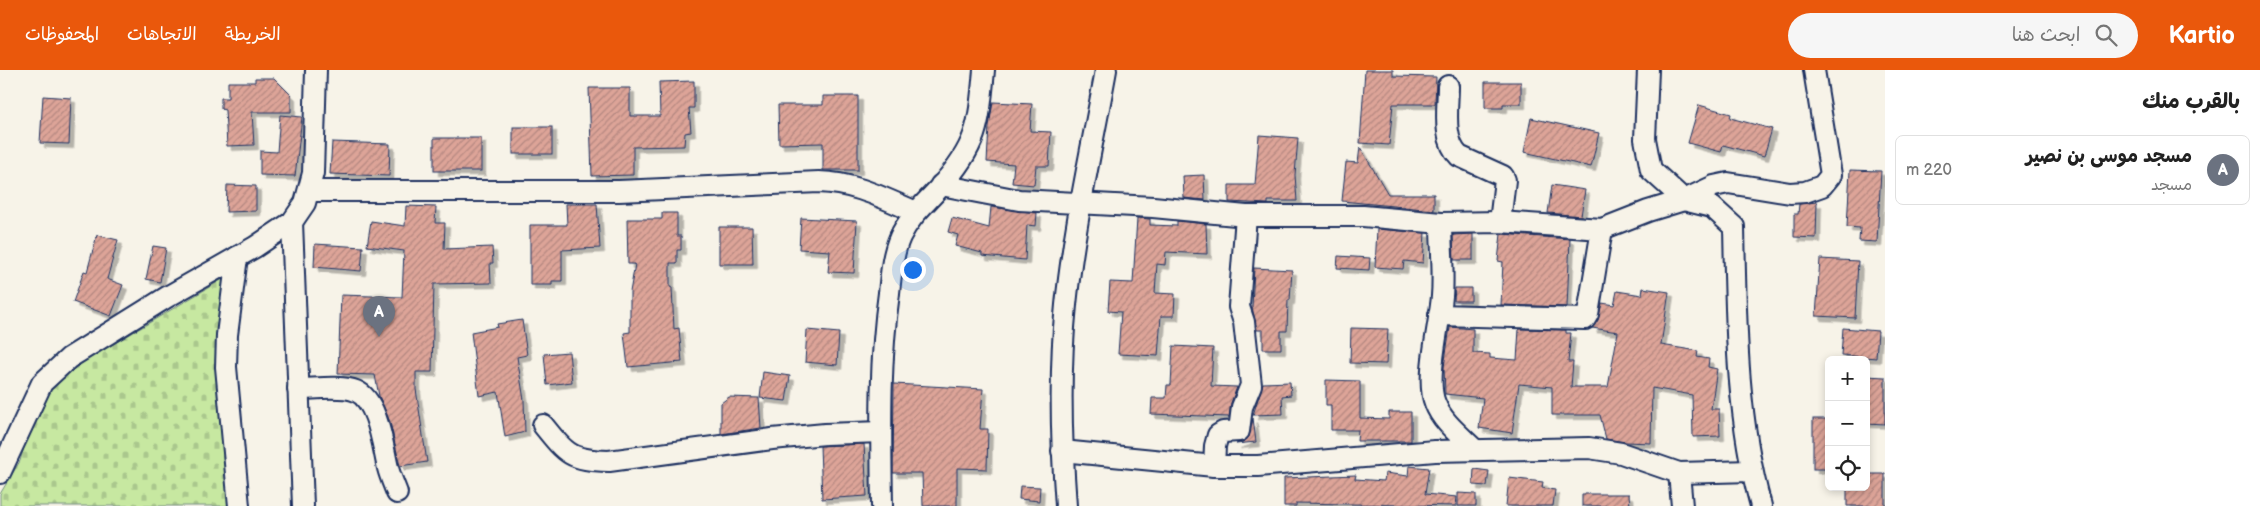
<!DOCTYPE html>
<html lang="ar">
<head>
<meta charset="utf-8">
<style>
  body { margin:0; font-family:"Balsamiq Sans","Playpen Sans Arabic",sans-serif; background:#f6f6f6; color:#222; direction:rtl }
  .controls { position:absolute; right:15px; bottom:15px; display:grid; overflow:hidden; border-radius:8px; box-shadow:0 2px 8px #0003 }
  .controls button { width:45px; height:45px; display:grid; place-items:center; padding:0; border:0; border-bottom:1px solid #e0e0e0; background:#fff; color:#222; font:25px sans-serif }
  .you { position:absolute; left:912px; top:199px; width:18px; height:18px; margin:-12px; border:4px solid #fff; border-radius:50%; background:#1a73e8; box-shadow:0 0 0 8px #1a73e833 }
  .badge { display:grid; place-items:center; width:32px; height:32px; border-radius:50%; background:#ea580c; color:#fff; font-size:16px; font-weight:700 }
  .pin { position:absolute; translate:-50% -41px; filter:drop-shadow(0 1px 2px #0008) }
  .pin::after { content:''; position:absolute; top:26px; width:18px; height:15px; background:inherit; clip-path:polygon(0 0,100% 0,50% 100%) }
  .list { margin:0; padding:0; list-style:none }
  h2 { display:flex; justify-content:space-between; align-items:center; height:65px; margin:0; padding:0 20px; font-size:21px }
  h2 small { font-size:16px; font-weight:400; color:#767676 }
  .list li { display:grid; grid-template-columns:32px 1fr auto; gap:15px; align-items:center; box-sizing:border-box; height:70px; margin:0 10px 10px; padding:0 10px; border:1px solid #e0e0e0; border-radius:8px }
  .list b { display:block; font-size:19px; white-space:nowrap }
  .list p { margin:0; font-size:16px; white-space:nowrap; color:#767676 }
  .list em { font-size:16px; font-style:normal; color:#767676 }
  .icon { flex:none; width:28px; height:28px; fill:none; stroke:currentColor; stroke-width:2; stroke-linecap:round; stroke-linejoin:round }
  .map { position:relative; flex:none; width:1885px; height:436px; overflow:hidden; direction:ltr }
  header { display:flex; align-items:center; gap:30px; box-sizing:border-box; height:70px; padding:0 25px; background:#ea580c; color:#fff }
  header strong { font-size:24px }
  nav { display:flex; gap:28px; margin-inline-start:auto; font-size:18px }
  .search { width:350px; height:45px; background:#f6f6f6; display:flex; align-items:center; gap:12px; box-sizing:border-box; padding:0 18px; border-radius:28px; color:#767676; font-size:19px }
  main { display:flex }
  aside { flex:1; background:#fff }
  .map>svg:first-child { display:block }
  .cemetery { fill:url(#cemetery-stones); stroke:#718c80 }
  .building { fill:url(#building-hatch); stroke:#1b2f5e; filter:url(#shadow) }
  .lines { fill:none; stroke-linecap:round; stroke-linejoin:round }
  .minor-casing { stroke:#1b2f5e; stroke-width:24 }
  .minor { stroke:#f7f3e8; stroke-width:20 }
</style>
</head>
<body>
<header>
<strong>Kartio</strong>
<div class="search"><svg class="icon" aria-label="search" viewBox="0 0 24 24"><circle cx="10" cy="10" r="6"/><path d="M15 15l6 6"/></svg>ابحث هنا</div>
<nav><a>الخريطة</a><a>الاتجاهات</a><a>المحفوظات</a></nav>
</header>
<main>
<aside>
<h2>بالقرب منك<small></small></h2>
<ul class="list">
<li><span class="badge" style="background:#6b7280">A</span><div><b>مسجد موسى بن نصير</b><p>مسجد</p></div><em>220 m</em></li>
</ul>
</aside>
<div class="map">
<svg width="1885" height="436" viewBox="0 0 1885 436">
  <defs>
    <pattern id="cemetery-stones" width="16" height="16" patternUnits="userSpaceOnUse" patternTransform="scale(1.25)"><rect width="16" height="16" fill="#c7e8a1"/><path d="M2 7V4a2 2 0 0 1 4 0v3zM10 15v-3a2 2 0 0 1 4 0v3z" fill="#aac78d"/></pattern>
    <pattern id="building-hatch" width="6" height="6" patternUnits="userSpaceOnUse" patternTransform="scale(1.25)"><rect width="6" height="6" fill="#dda498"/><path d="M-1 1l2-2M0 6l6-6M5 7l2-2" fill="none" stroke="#b2867f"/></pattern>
    <filter id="shadow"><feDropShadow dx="4.5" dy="4.5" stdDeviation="0" flood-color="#0004"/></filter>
  </defs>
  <rect width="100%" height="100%" fill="#f7f3e8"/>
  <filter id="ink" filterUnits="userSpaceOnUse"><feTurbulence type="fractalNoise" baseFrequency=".02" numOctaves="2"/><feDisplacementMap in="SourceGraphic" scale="10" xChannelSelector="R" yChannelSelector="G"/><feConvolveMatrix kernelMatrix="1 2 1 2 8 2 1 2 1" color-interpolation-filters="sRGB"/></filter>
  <g filter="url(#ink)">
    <polygon class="cemetery" points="228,206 238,436 0,436 0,424 20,391 36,336 58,306 75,293 105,279"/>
    <g class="building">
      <polygon points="1365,0 1393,0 1393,6 1436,7 1435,34 1393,34 1389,75 1360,73"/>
      <polygon points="255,8 274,8 291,25 291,42 252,42 254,75 227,76 225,40 221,39 221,28 228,28 228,12 255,12"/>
      <polygon points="694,11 694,38 689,38 691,62 685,63 684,76 633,77 633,105 592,106 589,18 630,18 630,46 660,46 659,12"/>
      <polygon points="1485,12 1521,12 1521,34 1503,34 1503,38 1485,38"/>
      <polygon points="43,26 71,28 69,74 40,73"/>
      <polygon points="823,26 858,26 858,100 823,100 823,73 779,74 778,35 823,35"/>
      <polygon points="993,32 1032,34 1030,61 1051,62 1049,96 1036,96 1034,115 1012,113 1014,94 987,92 989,56"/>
      <polygon points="1699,35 1731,44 1730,48 1772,59 1764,86 1723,75 1721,82 1688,73"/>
      <polygon points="280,45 302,47 295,106 260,105 260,81 277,82"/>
      <polygon points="1531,48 1599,63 1591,97 1524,82"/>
      <rect x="513" y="57" width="39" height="27"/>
      <polygon points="1259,65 1298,68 1295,105 1297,131 1268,131 1268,134 1229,132 1229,115 1255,115"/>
      <rect x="434" y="68" width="47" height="33"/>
      <polygon points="332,72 390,74 389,106 330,104"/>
      <polygon points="1360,77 1388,124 1434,124 1434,140 1342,131 1346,92 1358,93"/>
      <polygon points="1850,100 1881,101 1877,172 1859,171 1860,158 1847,157"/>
      <polygon points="1204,105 1205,130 1184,128 1183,106"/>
      <polygon points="227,115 256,116 256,141 226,142"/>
      <polygon points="1552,115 1585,120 1581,146 1548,143"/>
      <polygon points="1817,132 1816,168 1794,167 1794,144 1798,144 1799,134"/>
      <polygon points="566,134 597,134 600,178 562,180 562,211 552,211 552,215 530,215 530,155 567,155"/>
      <polygon points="406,136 436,137 435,153 445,153 444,179 492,177 493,193 490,193 491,213 434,214 432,302 416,302 416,319 427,392 400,396 390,352 379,326 375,305 338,304 341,225 402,227 404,181 367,176 371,151 405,156"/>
      <polygon points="991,137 1037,143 1036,156 1027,155 1025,190 982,186 982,183 955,176 958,165 948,162 952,148 989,158"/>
      <polygon points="662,143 677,143 677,166 681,166 681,180 677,180 677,193 670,193 670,217 672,218 674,259 679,258 682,292 628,297 624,263 630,262 630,222 635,194 628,194 627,149 662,149"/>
      <polygon points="801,148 857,151 854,203 828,202 830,181 799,179"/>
      <polygon points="1137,148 1150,149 1150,155 1177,156 1177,151 1206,154 1207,184 1166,182 1165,195 1157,194 1155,223 1175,224 1174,246 1161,246 1158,286 1118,284 1121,242 1108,241 1110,212 1133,213"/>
      <polygon points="719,157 752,157 753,194 719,194"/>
      <polygon points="1377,159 1425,163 1423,193 1404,191 1403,199 1375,197"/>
      <polygon points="1473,164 1473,190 1454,190 1453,165"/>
      <polygon points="1501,164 1570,169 1567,237 1501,235 1503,192 1498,191"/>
      <polygon points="97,165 118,170 107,209 123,215 111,246 73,232 84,201 87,202"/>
      <polygon points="315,174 363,177 361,201 314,197"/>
      <polygon points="153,176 166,178 160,212 146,209"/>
      <polygon points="1338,186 1370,188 1369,200 1337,198"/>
      <polygon points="1820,189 1858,191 1855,248 1816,246"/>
      <polygon points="1254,198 1292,200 1290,230 1288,230 1287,261 1281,261 1281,279 1263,279 1263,260 1257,260 1252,237"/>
      <polygon points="1455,218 1471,218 1471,231 1454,231"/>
      <polygon points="1643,218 1669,222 1661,275 1698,281 1697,287 1709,289 1708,297 1717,299 1711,339 1719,339 1720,366 1693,367 1692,325 1652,318 1651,373 1626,372 1606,369 1600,345 1552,345 1552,317 1519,314 1512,363 1479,358 1483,328 1445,324 1444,297 1450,257 1473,259 1473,283 1490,284 1490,288 1517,290 1519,259 1566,260 1566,263 1571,263 1568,292 1573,292 1571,317 1608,317 1618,262 1592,258 1598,250 1602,233 1614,235 1617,221 1642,225"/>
      <polygon points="522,250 527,285 517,287 524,330 525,362 505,367 498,322 479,326 471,262 498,257 497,254"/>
      <polygon points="1351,258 1388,259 1386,294 1350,293"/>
      <polygon points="1843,258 1878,261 1876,288 1841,285"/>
      <polygon points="807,260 839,263 837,295 805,292"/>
      <polygon points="1173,276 1213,278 1211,316 1237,317 1231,333 1229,347 1151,344 1152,328 1166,328 1167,315 1171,315"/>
      <polygon points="569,282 572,312 547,315 544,284"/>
      <polygon points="763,302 790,306 786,331 760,328"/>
      <polygon points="1866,306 1885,307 1885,354 1866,353"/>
      <polygon points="1326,310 1360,311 1360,348 1389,349 1389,342 1411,342 1411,371 1357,371 1358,360 1331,360 1331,335 1326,335"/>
      <polygon points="1290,312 1291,325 1282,326 1283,344 1253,345 1263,313"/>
      <polygon points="894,314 983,319 980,359 988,359 987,399 957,398 957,436 923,436 922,403 893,403"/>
      <polygon points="729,327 759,328 761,358 721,364 721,333"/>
      <polygon points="1253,348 1256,372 1236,374 1245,371 1249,367"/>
      <rect x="1813" y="349" width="16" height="50"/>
      <polygon points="864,374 867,426 822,429 820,376"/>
      <polygon points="1409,396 1429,398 1425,424 1457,427 1456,436 1296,433 1296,436 1284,436 1284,408 1356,405 1355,409 1384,411 1385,403 1408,406"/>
      <polygon points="1474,399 1489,401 1487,416 1473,415"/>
      <polygon points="1866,404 1885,404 1885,436 1847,436 1847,417 1866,417"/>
      <polygon points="1509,408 1543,412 1542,418 1555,420 1553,436 1506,436"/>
      <polygon points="1020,416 1040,417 1039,431 1019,429"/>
      <polygon points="1458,423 1476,424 1476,436 1458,436"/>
      <polygon points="1582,424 1629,424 1630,436 1582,436"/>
    </g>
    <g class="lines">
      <defs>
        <g id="minor">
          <path d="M1648 0 1645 69 1651 100 1684 130 1712 137 1734 157C1736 250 1736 346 1761 436"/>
          <path d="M1448 16C1448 37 1442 70 1459 86L1503 106 1505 110 1500 152"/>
          <polyline points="941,115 1019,130 1153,137 1246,146 1363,146 1441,153 1500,152 1602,159 1648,141 1684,130 1714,116 1728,113 1790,123 1805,122 1822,116 1831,105 1814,0"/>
          <path d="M309 121H619L819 112C855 113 883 128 916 142"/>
          <polyline points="292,152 303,436"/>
          <path d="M1441 153C1441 177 1444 202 1442 226 1440 253 1425 309 1435 333 1442 352 1461 366 1475 380"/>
          <polyline points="237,187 227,265 226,297 239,436"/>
          <polyline points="1439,245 1585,249 1588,244 1602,159"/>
          <path d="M298 319C314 319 342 315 356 321 378 330 383 378 388 398 390 406 394 415 397 423"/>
          <path d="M543 355C567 385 571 390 609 391L772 369 825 364 881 362"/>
          <polyline points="1062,381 1214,396 1258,396 1435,381 1589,378 1621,383 1679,403 1751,401"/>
          <polyline points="1214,396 1215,376 1218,365 1223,362 1239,361 1242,337 1251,315 1244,252 1239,237 1246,146"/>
          <polyline points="0,403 42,313 69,288 167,227 255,177 292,152 305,133 313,103 316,0"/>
          <polyline points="1679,403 1682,436"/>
          <path d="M882 436C881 365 879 294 889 223 891 205 892 185 900 167 909 147 925 134 940 117 978 75 979 55 984 0"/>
          <path d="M1066 436C1061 369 1059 302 1066 235 1074 156 1092 78 1106 0"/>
        </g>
      </defs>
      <use href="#minor" class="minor-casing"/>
      <use href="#minor" class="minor"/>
    </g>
  </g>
</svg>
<div class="controls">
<button>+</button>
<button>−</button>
<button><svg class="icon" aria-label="locate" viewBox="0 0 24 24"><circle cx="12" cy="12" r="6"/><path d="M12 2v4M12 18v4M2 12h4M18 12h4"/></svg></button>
</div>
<div class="you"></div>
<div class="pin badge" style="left:379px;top:267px;background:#6b7280">A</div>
</div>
</main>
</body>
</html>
